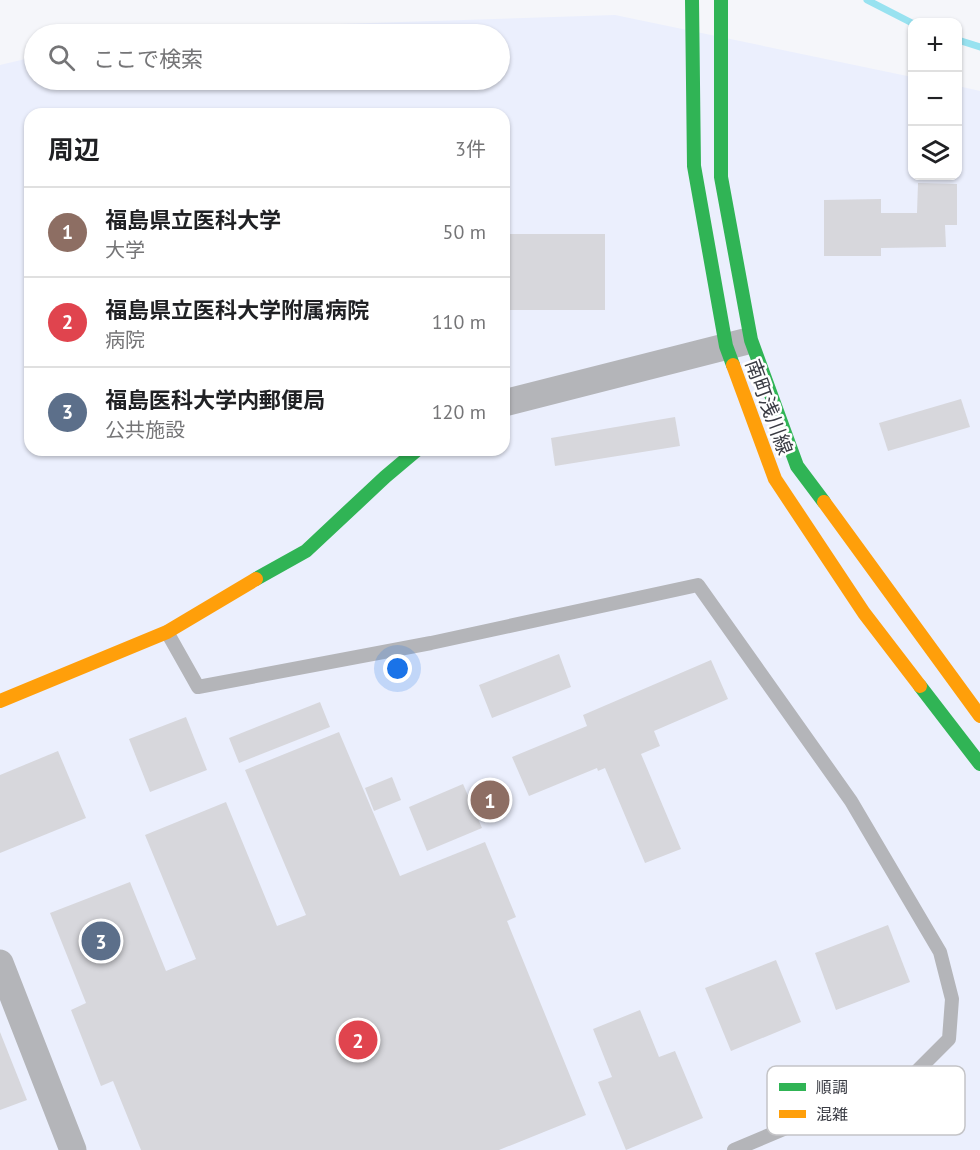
<!DOCTYPE html>
<html lang="ja">
<head>
<meta charset="utf-8">
<style>
  body { margin:0; font-family:"PT Sans","Noto Sans JP",sans-serif; background:#f6f6f6; color:#202124 }
  .controls { position:absolute; right:18px; top:18px; display:grid; overflow:hidden; border-radius:12px; box-shadow:0 2px 4px #0004 }
  .controls button { width:54px; height:54px; display:grid; place-items:center; padding:0; border:0; border-bottom:2px solid #e0e0e0; background:#fff; color:#202124; font:30px sans-serif }
  .you { position:absolute; left:398px; top:669px; width:21px; height:21px; margin:-15px; border:4px solid #fff; border-radius:50%; background:#1a73e8; box-shadow:0 0 0 9px #1a73e833 }
  .badge { display:grid; place-items:center; width:39px; height:39px; border-radius:50%; background:#0b8043; color:#fff; font-size:20px; font-weight:700 }
  .pin { position:absolute; translate:-50% -50%; border:3px solid #fff; box-shadow:0 2px 6px #0006 }
  .list { margin:0; padding:0; list-style:none }
  h2 { display:flex; justify-content:space-between; align-items:center; height:78px; margin:0; padding:0 24px; font-size:26px }
  h2 small { font-size:20px; font-weight:400; color:#757577 }
  .list li { display:grid; grid-template-columns:39px 1fr auto; gap:18px; align-items:center; box-sizing:border-box; height:90px; padding:0 24px; border-top:2px solid #e0e0e0 }
  .list b { display:block; font-size:22px; white-space:nowrap }
  .list p { margin:0; font-size:20px; white-space:nowrap; color:#757577 }
  .list em { font-size:20px; font-style:normal; color:#757577 }
  .icon { flex:none; width:33px; height:33px; fill:none; stroke:currentColor; stroke-width:2; stroke-linecap:round; stroke-linejoin:round }
  .map { position:relative; flex:none; width:980px; height:1150px; overflow:hidden }
  .search { position:absolute; background:#fff; box-shadow:0 2px 4px #0004; left:24px; top:24px; width:486px; height:66px; display:flex; align-items:center; gap:15px; box-sizing:border-box; padding:0 21px; border-radius:33px; color:#757577; font-size:22px }
  .panel { position:absolute; background:#fff; box-shadow:0 2px 4px #0004; left:24px; top:108px; width:486px; height:348px; border-radius:18px }
  .map>svg:first-child { display:block }
  .built { fill:#ebeffd; fill-rule:evenodd }
  .lines { fill:none; stroke-linecap:round; stroke-linejoin:round }
  .stream { stroke:#98e2f0; stroke-width:7 }
  .building { fill:#d7d7dc }
  .lane { stroke:#b4b5b9; stroke-width:14 }
  .street { stroke:#b4b5b9; stroke-width:27 }
  .fast { stroke:#30b455; stroke-width:14 }
  .slow { stroke:#ff9f0a; stroke-width:14 }
  .labels { text-anchor:middle; stroke-width:5; stroke-linejoin:round; paint-order:stroke }
  .street-label { font-size:20px; fill:#3a3c44; stroke:#fff }
  .key { fill:#fff; stroke:#c4c4c7; stroke-width:1.5 }
  .key-label { font-size:16px; fill:#3a3c44 }
</style>
</head>
<body>
<div class="map">
<svg width="980" height="1150" viewBox="0 0 980 1150">
  <rect width="100%" height="100%" fill="#f5f6fa"/>
  <path class="built" d="M615 15 912 77V176H958V86L980 91V1150H0V65L34 57V80H500V34H135L155 30ZM30 114H504V450H30Z"/>
  <g class="lines">
    <g class="stream">
      <polyline points="867,0 912,23"/>
      <polyline points="958,40 980,47"/>
    </g>
  </g>
  <g class="building">
    <polygon points="918,183 957,184 957,225 945,225 946,247 881,248 881,256 824,256 824,200 881,199 881,213 917,213"/>
    <rect x="504" y="234" width="101" height="76"/>
    <polygon points="961,399 970,427 888,451 879,423"/>
    <polygon points="675,417 680,446 555,466 551,438"/>
    <polygon points="559,654 571,687 492,718 479,685"/>
    <polygon points="711,660 728,699 654,731 660,746 641,754 681,849 645,863 605,768 598,771 597,768 529,796 512,757 587,726 583,715"/>
    <polygon points="320,702 330,727 239,763 229,738"/>
    <polygon points="186,717 207,770 150,792 129,739"/>
    <polygon points="339,732 400,876 485,842 516,917 507,921 586,1115 499,1150 141,1150 113,1081 101,1086 71,1010 86,1003 50,913 130,882 166,971 196,959 145,835 226,802 277,926 306,915 245,770"/>
    <polygon points="58,751 86,818 0,853 0,775"/>
    <polygon points="392,777 401,800 374,811 365,788"/>
    <polygon points="463,784 482,828 427,851 409,807"/>
    <polygon points="888,925 910,982 836,1010 815,953"/>
    <polygon points="776,960 801,1022 731,1051 705,988"/>
    <polygon points="640,1010 659,1057 675,1051 703,1118 626,1150 598,1082 612,1077 593,1029"/>
    <polygon points="0,1032 27,1100 0,1110"/>
  </g>
  <g class="lines">
    <polyline class="lane" points="167,632 198,687 431,643 698,585 851,801 940,952 952,999 949,1039 914,1074 734,1150"/>
    <g class="street">
      <polyline points="504,403 744,342"/>
      <polyline points="0,963 73,1150"/>
    </g>
    <g class="fast">
      <polyline points="692,0 694,166 726,346 733,365"/>
      <polyline points="721,0 721,177 751,340 797,466 824,502"/>
      <polyline points="256,579 306,551 385,477 417,450"/>
      <polyline points="920,686 980,764"/>
    </g>
    <g class="slow">
      <polyline points="733,365 775,479 864,613 920,686"/>
      <polyline points="824,502 980,716"/>
      <polyline points="0,701 167,632 256,579"/>
    </g>
  </g>
  <g class="labels">
    <g class="street-label">
      <text transform="translate(769 407) rotate(70)" y="7">南町浅川線</text>
    </g>
  </g>
  <rect x="767" y="1066" width="198" height="69" rx="9" class="key"/>
  <rect x="779" y="1083" width="27" height="8" fill="#30b455"/>
  <rect x="779" y="1110" width="27" height="8" fill="#ff9f0a"/>
  <g class="key-label">
    <text x="816" y="1093">順調</text>
    <text x="816" y="1120">混雑</text>
  </g>
</svg>
<div class="controls">
<button>+</button>
<button>−</button>
<button><svg class="icon" aria-label="layers" viewBox="0 0 24 24"><path d="M12 4l9 5-9 5-9-5zM3 14l9 5 9-5"/></svg></button>
</div>
<div class="you"></div>
<div class="pin badge" style="left:490px;top:800px;background:#8d6e63">1</div>
<div class="pin badge" style="left:358px;top:1040px;background:#e0444e">2</div>
<div class="pin badge" style="left:101px;top:941px;background:#5c6f8a">3</div>
<div class="search"><svg class="icon" aria-label="search" viewBox="0 0 24 24"><circle cx="10" cy="10" r="6"/><path d="M15 15l6 6"/></svg>ここで検索</div>
<section class="panel">
<h2>周辺<small>3件</small></h2>
<ul class="list">
<li><span class="badge" style="background:#8d6e63">1</span><div><b>福島県立医科大学</b><p>大学</p></div><em>50 m</em></li>
<li><span class="badge" style="background:#e0444e">2</span><div><b>福島県立医科大学附属病院</b><p>病院</p></div><em>110 m</em></li>
<li><span class="badge" style="background:#5c6f8a">3</span><div><b>福島医科大学内郵便局</b><p>公共施設</p></div><em>120 m</em></li>
</ul>
</section>
</div>
</body>
</html>
